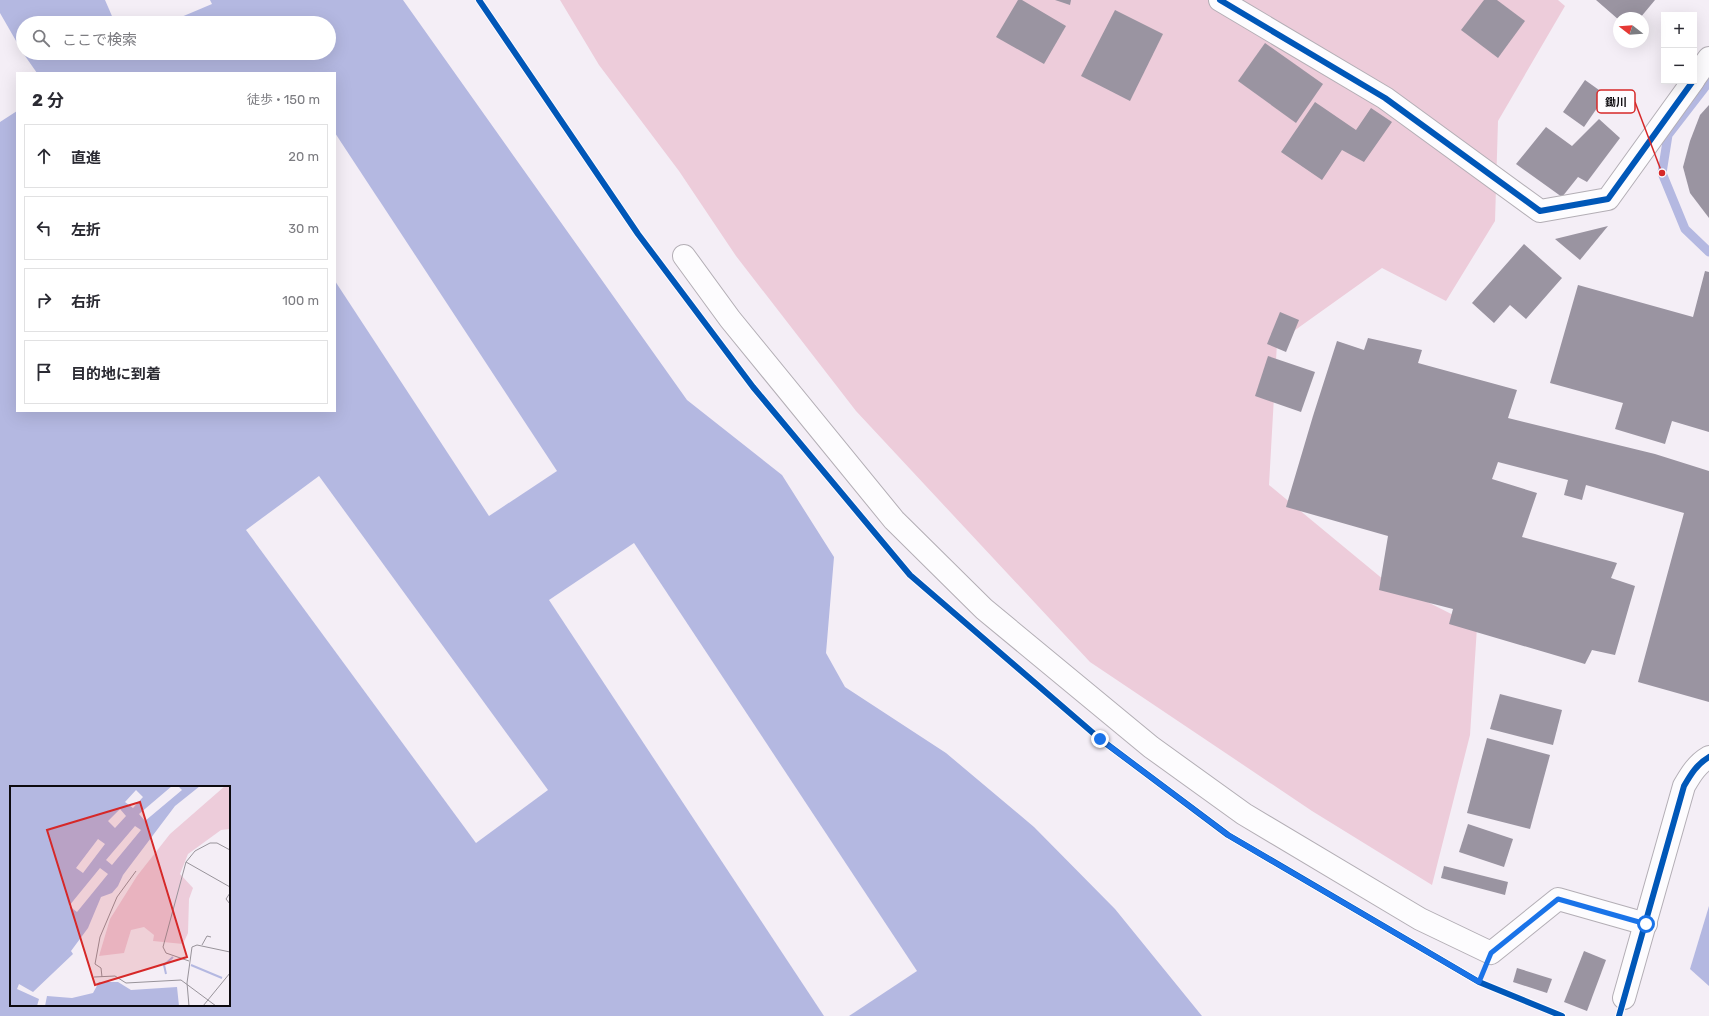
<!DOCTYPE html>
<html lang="ja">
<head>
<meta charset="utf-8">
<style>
  body { margin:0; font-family:Rubik,"Noto Sans JP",sans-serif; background:#f2f2f3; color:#2b2b33 }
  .controls { position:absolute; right:12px; top:12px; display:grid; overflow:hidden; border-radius:0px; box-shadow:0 4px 16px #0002 }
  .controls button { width:36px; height:36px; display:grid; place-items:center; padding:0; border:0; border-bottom:1px solid #e1e1e2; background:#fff; color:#2b2b33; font:20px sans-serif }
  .compass { position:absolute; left:1613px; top:12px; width:36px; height:36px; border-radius:50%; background:#fff; box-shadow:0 4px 16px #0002; rotate:287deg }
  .stop { position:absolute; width:12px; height:12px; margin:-9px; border:3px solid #1a73e8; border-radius:50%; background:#fff }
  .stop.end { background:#1a73e8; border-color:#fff; box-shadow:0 1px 4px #0008 }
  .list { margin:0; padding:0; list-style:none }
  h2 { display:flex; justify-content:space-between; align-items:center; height:52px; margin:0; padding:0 16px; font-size:17px }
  h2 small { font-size:13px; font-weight:400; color:#7c7c81 }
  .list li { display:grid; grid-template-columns:26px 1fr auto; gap:12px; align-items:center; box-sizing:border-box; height:64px; margin:0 8px 8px; padding:0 8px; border:1px solid #e1e1e2; border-radius:0px }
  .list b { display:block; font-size:15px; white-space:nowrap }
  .list em { font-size:13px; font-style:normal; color:#7c7c81 }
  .icon { flex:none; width:22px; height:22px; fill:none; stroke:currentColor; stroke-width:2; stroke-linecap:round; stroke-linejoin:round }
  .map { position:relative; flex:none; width:1709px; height:1016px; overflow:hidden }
  .search { position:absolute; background:#fff; box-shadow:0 4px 16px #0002; left:16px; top:16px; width:320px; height:44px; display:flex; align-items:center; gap:10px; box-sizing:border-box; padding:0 14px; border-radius:22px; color:#7c7c81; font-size:15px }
  .panel { position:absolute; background:#fff; box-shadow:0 4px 16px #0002; left:16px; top:72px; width:320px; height:340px; border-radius:0px }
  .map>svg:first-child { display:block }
  .green { fill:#edccda }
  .water { fill:#b4b8e1; fill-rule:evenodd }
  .pier { fill:#f4eef6 }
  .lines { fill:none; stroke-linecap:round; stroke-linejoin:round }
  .stream { stroke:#b4b8e1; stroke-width:9 }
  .building { fill:#9a94a1 }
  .minor-casing { stroke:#b3aeb5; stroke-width:24 }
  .minor { stroke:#fdfcfe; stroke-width:22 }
  .cycleway-casing { stroke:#fefcff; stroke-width:8 }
  .cycleway { stroke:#0057b8; stroke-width:6 }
  .route { stroke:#1a73e8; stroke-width:5 }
  .inset-river { fill:none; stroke:#b4b8e1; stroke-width:2 }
  .inset-road { fill:none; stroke:#98939a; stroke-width:1 }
  .view { fill:#d62828; fill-opacity:0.15; stroke:#d62828; stroke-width:2 }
  .inset-edge { fill:none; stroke:#0d0a0f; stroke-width:2 }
  .leader { fill:none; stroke:#d62828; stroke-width:1.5 }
  .callout-dot { fill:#d62828; stroke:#fefcff; stroke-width:1.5 }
  .callout { fill:#fefcff; stroke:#d62828; stroke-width:1.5 }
  .callout-label { font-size:11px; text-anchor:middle; font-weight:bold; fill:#0d0a0f }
</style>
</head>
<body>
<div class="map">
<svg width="1709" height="1016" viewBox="0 0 1709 1016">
  <rect width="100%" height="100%" fill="#f4eef6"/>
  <polygon class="green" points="560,0 1558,0 1565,6 1498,121 1495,221 1446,301 1382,268 1277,343 1269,485 1384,580 1477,627 1470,735 1432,885 1312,811 1090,662 856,411 736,256 679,171 599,65"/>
  <g class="water">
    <path d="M0 0H403L687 400 782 475 834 557 826 653 845 687 946 753 1034 827 1115 909 1202 1016H0ZM23 23H329V53H23ZM17 73H335V411H17ZM11 787H229V1005H11Z"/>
    <polygon points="1709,906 1709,986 1690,969"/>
  </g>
  <g class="pier">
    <polygon points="105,0 210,0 212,4 167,23 115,23"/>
    <polygon points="0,13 23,53 37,73 17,73 17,111 0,122"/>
    <polygon points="335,133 557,471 489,516 335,281"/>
    <polygon points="319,476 548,790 476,843 246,530"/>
    <polygon points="634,543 917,971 849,1016 824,1016 549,600"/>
  </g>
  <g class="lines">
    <polyline class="stream" points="1709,82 1668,135 1662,173 1685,229 1709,252"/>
  </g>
  <g class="building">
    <polygon points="1018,0 1022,0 1066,26 1044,64 996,37"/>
    <polygon points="1055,0 1071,0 1070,5"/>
    <polygon points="1484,0 1497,0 1525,21 1498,58 1461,30"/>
    <polygon points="1596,0 1655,0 1640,18 1619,18 1619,20"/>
    <polygon points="1115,10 1163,34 1130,101 1081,76"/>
    <polygon points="1265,43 1323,84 1296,123 1238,81"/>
    <polygon points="1585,80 1606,95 1584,127 1563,112"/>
    <polygon points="1315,102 1356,130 1371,108 1392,122 1364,162 1342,150 1322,180 1281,152"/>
    <polygon points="1709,105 1709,218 1690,193 1683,167 1690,141 1700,115"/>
    <polygon points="1599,119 1620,138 1587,182 1578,177 1562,197 1516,164 1546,127 1572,146"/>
    <polygon points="1608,226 1580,260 1555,239"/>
    <polygon points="1524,244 1562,278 1526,319 1510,305 1494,323 1472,303"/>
    <polygon points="1705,271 1709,272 1709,432 1672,421 1665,444 1615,429 1623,403 1550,383 1578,285 1693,317"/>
    <polygon points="1280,312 1299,320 1286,352 1267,344"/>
    <polygon points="1368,338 1422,350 1418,363 1517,390 1508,418 1655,454 1709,471 1709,702 1638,682 1684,513 1586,485 1582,500 1564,495 1568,480 1498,462 1492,479 1537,493 1522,537 1617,563 1611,578 1635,586 1615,655 1592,650 1585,664 1449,624 1453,609 1379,590 1388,536 1286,507 1313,416 1337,341 1364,350"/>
    <polygon points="1268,356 1315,372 1301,412 1255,396"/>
    <polygon points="1500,694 1562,710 1553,745 1490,729"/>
    <polygon points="1487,738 1550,755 1530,829 1467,813"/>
    <polygon points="1468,824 1513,839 1504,867 1459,852"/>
    <polygon points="1444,866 1508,882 1505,895 1441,878"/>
    <polygon points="1584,951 1606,960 1587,1011 1564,1002"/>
    <polygon points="1517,968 1552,979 1547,993 1513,982"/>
  </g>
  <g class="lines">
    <defs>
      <g id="minor">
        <polyline points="1220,0 1385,98 1540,211 1608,199 1693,81"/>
        <polyline points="1694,79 1709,58"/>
        <polyline points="684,256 730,319 894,520 984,609 1151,747 1244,814 1420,919 1491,953 1558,899 1646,924"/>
        <path d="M1624 998 1684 786C1691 774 1697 764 1709 757"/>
      </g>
    </defs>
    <use href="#minor" class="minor-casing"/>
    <use href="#minor" class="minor"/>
    <defs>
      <g id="cycleway">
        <polyline points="479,0 638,234 753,387 910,575 1100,739 1228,835 1479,982 1562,1016"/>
        <polyline points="1220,0 1385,98 1540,211 1608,199 1693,81"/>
        <path d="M1619 1016 1684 786C1691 774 1697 764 1709 757"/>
      </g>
    </defs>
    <use href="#cycleway" class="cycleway-casing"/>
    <use href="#cycleway" class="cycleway"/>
  </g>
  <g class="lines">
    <polyline class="route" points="1100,739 1228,835 1479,982 1491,953 1558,899 1646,924"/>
  </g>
  <g transform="translate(10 786)">
    <rect width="220" height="220" fill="#f4eef6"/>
    <path d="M215 0H220V43L211 44 178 68 170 88 183 102 179 113 178 147 173 158 143 155 144 149 134 141 121 144 114 167 89 170 100 133 127 90 160 48Z" fill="#edccda"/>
    <path d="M0 0H190L165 20 113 89 108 100 102 107 91 111 78 142 61 165 63 168 23 206 9 198 7 203 29 213 27 220H0ZM89 196H108L121 204 167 201 169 220H35L37 210 62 212 83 207Z" fill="#b4b8e1"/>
    <path d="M162 0H168L172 4 135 35 129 28ZM126 4 133 11 123 22 115 16ZM110 23 116 30 105 42 98 35ZM125 40 131 44 102 79 96 74ZM88 53 95 58 73 87 66 82ZM90 82 98 88 67 126 59 120Z" fill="#f4eef6"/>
    <path class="inset-river" d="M181 179 212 192M156 188 154 179 163 171"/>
    <path class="inset-road" d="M176 76 220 101M220 107 216 113 220 118M192 159 197 150 201 151M179 175 156 167 153 161 176 76 185 65 200 57H207L220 64M84 191 105 190 116 197 171 194 206 220M92 191 91 182 85 178 90 151 107 111 126 85M179 220 177 197 182 161 187 159 220 166M193 220 220 187"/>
    <path class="view" d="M130 16 177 171 85 199 37 44Z"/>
    <rect width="220" height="220" class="inset-edge"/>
  </g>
  <path class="leader" d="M1662 173L1635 102"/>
  <circle class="callout-dot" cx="1662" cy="173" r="4"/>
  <rect class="callout" x="1597" y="90" width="38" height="23" rx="4"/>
  <g class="callout-label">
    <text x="1616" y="106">鋤川</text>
  </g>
</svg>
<div class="controls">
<button>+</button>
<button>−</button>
</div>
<svg class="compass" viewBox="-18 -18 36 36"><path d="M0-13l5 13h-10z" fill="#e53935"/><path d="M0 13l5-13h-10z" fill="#7c7c81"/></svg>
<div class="stop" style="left:1646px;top:924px"></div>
<div class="stop end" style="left:1100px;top:739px"></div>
<div class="search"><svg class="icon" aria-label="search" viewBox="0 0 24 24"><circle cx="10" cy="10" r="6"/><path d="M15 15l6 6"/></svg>ここで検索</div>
<section class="panel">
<h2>2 分<small>徒歩 · 150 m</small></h2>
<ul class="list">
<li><svg class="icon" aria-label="ahead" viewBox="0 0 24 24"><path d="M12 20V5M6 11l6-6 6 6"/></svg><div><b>直進</b></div><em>20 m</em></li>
<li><svg class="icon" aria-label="left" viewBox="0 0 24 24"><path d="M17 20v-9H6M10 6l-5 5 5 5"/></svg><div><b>左折</b></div><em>30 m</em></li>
<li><svg class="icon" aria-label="right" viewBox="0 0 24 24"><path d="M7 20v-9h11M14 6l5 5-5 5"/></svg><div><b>右折</b></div><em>100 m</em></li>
<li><svg class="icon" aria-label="arrive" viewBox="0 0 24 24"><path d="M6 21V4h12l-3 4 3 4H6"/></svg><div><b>目的地に到着</b></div></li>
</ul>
</section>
</div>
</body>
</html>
